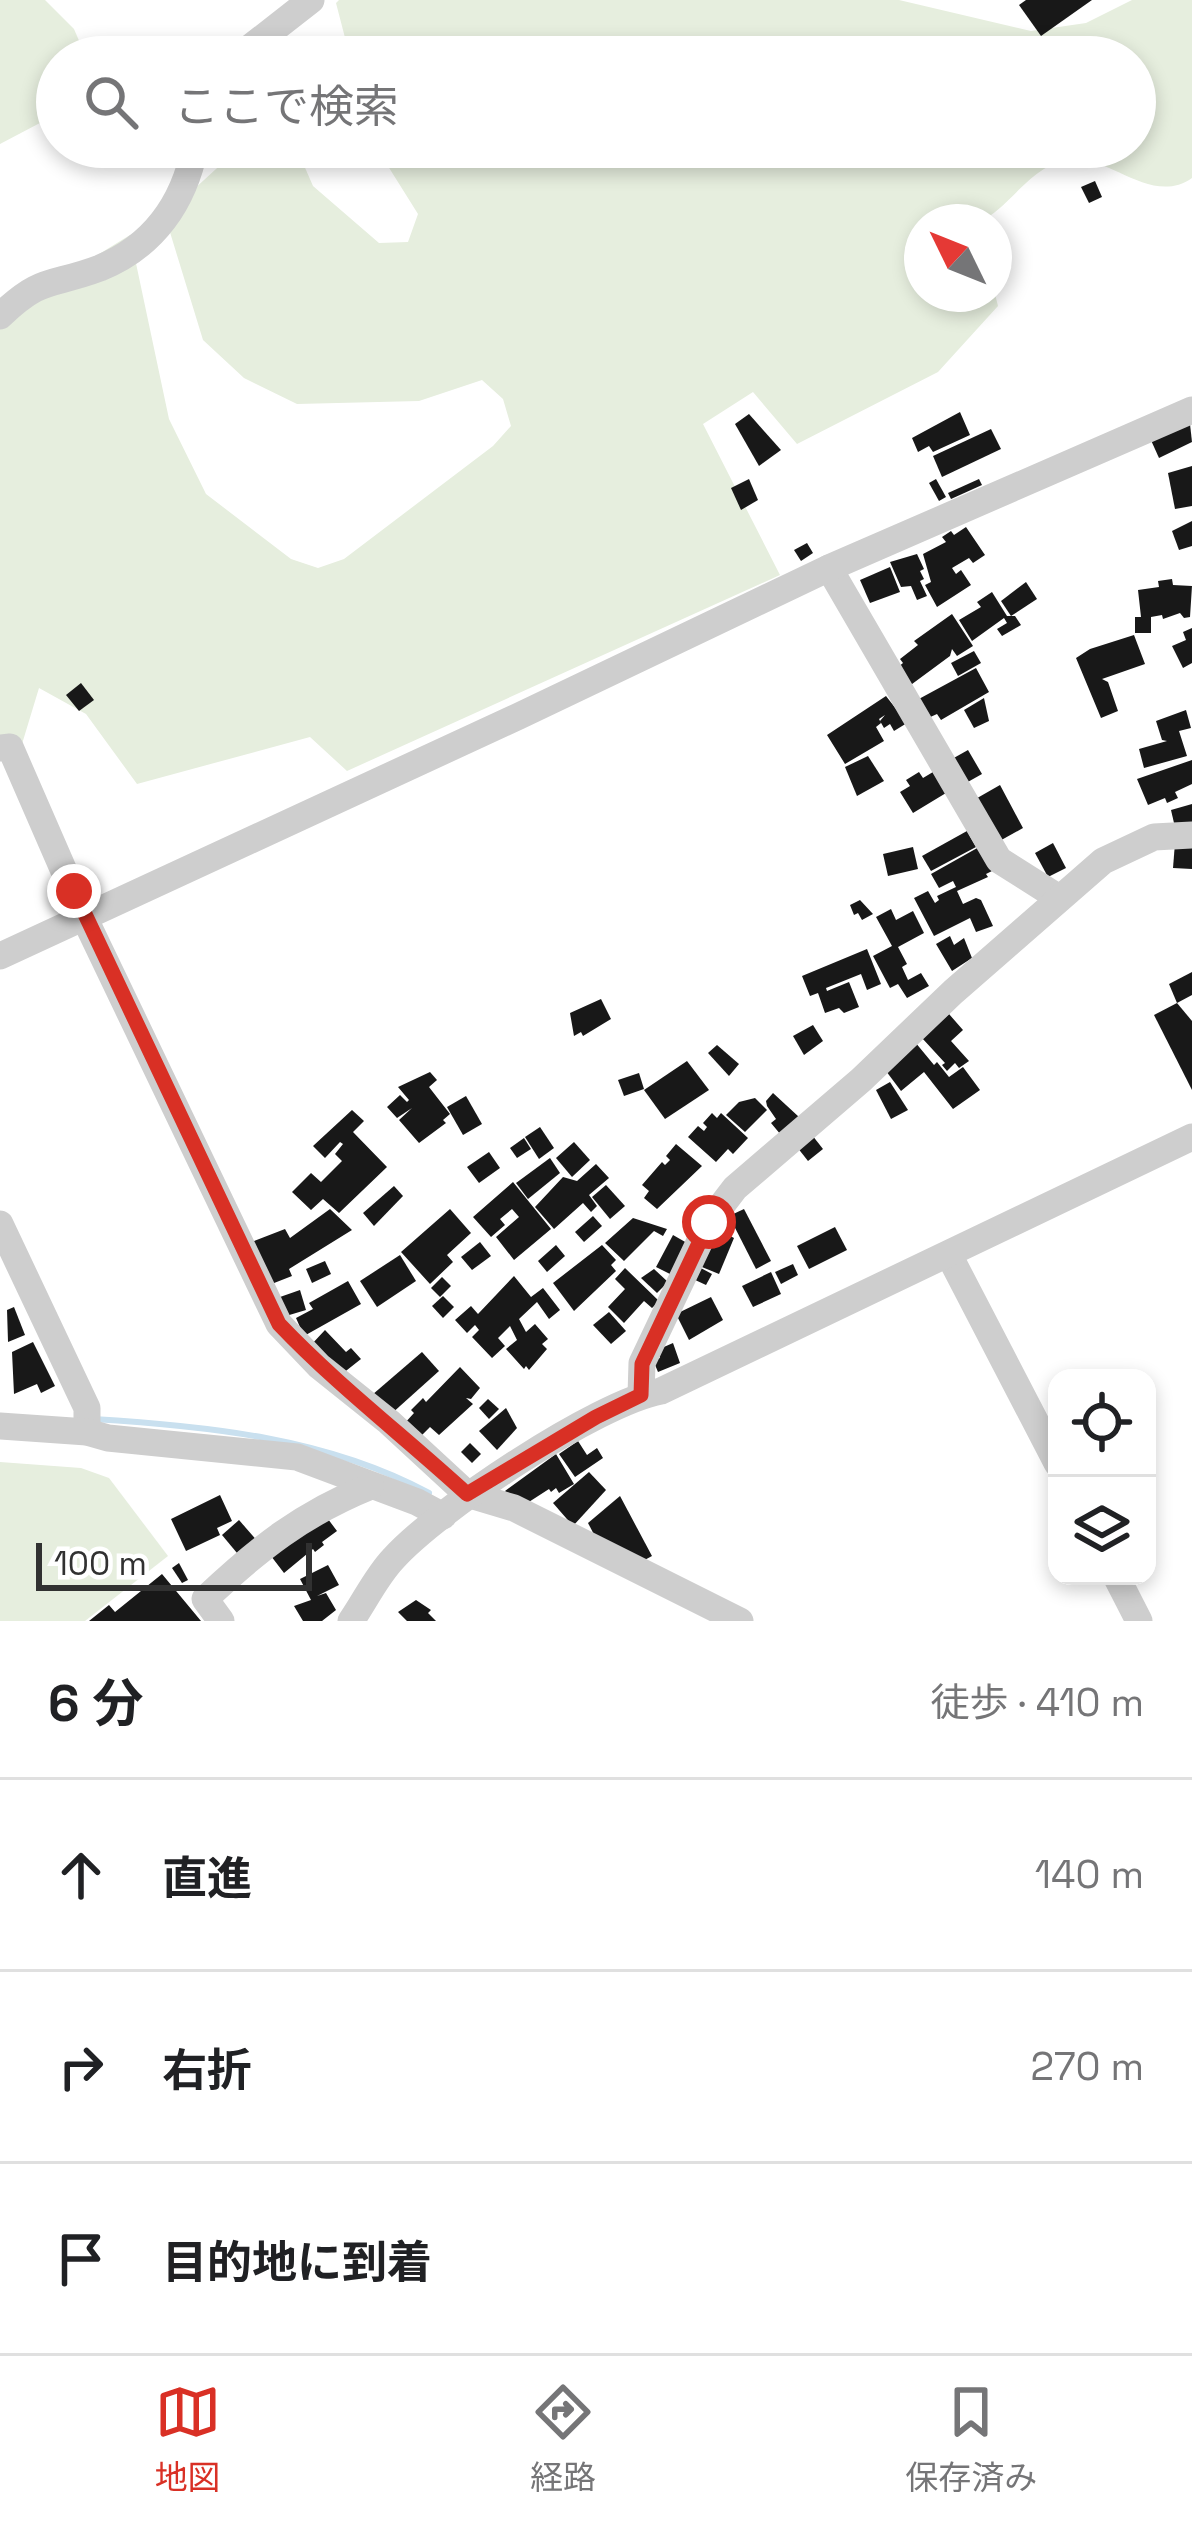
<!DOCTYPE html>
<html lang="ja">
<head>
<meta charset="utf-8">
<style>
  body { margin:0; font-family:"Space Grotesk","Noto Sans JP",sans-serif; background:#f6f6f6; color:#202124 }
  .controls { position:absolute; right:36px; bottom:36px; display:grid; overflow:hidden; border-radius:24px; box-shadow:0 6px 18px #0003 }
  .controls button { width:108px; height:108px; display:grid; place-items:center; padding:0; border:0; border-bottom:3px solid #e0e0e0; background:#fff; color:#202124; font:60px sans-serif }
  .compass { position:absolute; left:904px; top:204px; width:108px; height:108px; border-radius:50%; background:#fff; box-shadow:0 6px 18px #0003; rotate:313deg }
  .scale { position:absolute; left:36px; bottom:30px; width:276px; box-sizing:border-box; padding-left:12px; border:6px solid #313131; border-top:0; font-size:33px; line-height:42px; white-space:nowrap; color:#313131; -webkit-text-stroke:9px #fff; paint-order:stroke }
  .stop { position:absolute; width:36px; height:36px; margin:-27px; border:9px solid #d93025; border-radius:50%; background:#fff }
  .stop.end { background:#d93025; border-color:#fff; box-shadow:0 3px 12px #0008 }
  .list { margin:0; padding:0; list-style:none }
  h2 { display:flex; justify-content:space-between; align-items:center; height:156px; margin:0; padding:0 48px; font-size:51px }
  h2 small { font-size:39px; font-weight:400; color:#757577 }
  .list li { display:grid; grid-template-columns:78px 1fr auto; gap:36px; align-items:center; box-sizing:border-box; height:192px; padding:0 48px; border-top:3px solid #e0e0e0 }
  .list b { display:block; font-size:45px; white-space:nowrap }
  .list em { font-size:39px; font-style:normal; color:#757577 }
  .icon { flex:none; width:66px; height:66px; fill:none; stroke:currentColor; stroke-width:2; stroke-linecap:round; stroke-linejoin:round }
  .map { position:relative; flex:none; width:1192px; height:1621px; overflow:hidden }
  .search { position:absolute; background:#fff; box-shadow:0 6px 18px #0003; left:36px; right:36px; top:36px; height:132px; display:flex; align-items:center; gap:30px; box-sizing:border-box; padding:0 42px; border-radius:66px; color:#757577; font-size:45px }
  .sheet { height:732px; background:#fff }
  nav { display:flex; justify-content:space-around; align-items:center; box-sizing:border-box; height:168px; border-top:3px solid #e0e0e0; background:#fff; font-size:33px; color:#757577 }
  nav a { display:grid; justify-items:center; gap:6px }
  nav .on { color:#d93025 }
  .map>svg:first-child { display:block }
  .green { fill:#e6eede }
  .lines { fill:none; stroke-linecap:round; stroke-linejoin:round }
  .stream { stroke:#c9e0ef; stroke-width:6 }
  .building { fill:#181818 }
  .minor { stroke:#cecece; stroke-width:27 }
  .route { stroke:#d93025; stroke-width:15 }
</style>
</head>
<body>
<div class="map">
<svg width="1192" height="1621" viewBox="0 0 1192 1621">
  <rect width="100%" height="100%" fill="#fff"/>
  <g class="green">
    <polygon points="0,0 45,0 74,29 86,57 57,57 57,114 0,144"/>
    <path d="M339 0H899L1031 31 1086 23 1132 0H1192V178C1151 207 1107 153 1069 159 1030 165 1007 212 978 222 963 227 938 222 922 222V294H994V290L998 306 938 372 797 444 753 392 703 424 780 575 347 771 310 737 137 784 86 714 39 688 22 744 0 749V315L130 235 169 419 206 494 291 559 318 568 344 559 493 446 511 426 503 399 482 380 419 401 297 404 244 378 203 340 169 229 180 202 240 147H296L313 186 379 243 408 242 418 214 376 147H1135V57H350L336 3Z"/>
    <polygon points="0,1462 81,1468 109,1478 168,1556 85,1621 0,1621"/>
  </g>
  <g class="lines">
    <path class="stream" d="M93 1419C208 1426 327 1438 429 1493"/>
  </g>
  <g class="building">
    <polygon points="1026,0 1092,0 1041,36 1019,5"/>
    <polygon points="1095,181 1102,197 1089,203 1081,187"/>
    <polygon points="960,412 970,435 933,452 929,446 918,452 912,438"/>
    <polygon points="749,414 781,450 759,466 735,424"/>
    <polygon points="1190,424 1192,442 1159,458 1150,438"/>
    <polygon points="991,429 1001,449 942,477 933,456"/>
    <polygon points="1192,466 1192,506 1175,509 1168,473"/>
    <polygon points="749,479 758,500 741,510 731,488"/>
    <polygon points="936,479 946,497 939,501 929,483"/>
    <polygon points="979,479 982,485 951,499 948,493"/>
    <polygon points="1192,521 1192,546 1179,550 1172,531"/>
    <polygon points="966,527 985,555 973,563 969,558 952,568 956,574 961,570 971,585 937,607 925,585 931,582 923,554 946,542 942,537 951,531 954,535"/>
    <polygon points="807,543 813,553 801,561 794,550"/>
    <polygon points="917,554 924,569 920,571 924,579 920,581 927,596 917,600 911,586 901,587 890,562"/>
    <polygon points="890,567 900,592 870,603 860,580"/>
    <polygon points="1172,579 1173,585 1192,586 1190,617 1184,618 1180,613 1163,619 1162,615 1151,617 1151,633 1135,633 1135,617 1141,617 1138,590 1159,587 1158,581"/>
    <polygon points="1026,582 1037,599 1011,616 1001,601"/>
    <polygon points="992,592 1007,616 1015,616 1021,625 1002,636 997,629 1007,623 1004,618 972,641 959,620 981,607 977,602"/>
    <polygon points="952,614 973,646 957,656 952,649 950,656 908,687 897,668 903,663 900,659 918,645 914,641"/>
    <polygon points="1192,628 1192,663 1183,668 1172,646 1186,640 1183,632"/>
    <polygon points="1134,635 1145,664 1102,679 1108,682 1118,711 1101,718 1076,658 1090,649"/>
    <polygon points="974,651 981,663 958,676 951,663"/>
    <polygon points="976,668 989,692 941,720 937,714 926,719 917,700"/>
    <polygon points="81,683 94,700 79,711 66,695"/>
    <polygon points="886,696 907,723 894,731 890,724 884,728 880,721 885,715 879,719 881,723 876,727 884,741 845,764 827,735"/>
    <polygon points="984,698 989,721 974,728 964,710"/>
    <polygon points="1186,710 1191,728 1179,731 1187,756 1144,768 1139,749 1167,741 1162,740 1156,721"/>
    <polygon points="968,750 982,774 966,783 952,759"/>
    <polygon points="868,756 884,781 857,796 845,767"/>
    <polygon points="1192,760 1192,784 1175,792 1178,798 1167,803 1165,798 1148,805 1137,779"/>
    <polygon points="919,772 923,778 933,772 946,793 913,813 900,792 910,786 906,780"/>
    <polygon points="1000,785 1023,828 996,843 972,801"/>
    <polygon points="1192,804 1192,824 1174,823 1171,810"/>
    <polygon points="967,831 976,847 931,871 922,856"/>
    <polygon points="1053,843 1066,868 1048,877 1035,853"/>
    <polygon points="1175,843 1192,844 1192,869 1173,868"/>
    <polygon points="913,847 918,869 888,876 883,854"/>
    <polygon points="979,847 992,871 986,874 988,877 957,891 963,904 976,898 981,900 993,926 976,932 970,918 934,936 914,898 928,891 935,903 939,900 937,896 956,887 953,881 939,888 931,874"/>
    <polygon points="860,900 873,914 862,920 858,913 854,915 850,905"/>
    <polygon points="891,909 896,920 913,911 924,933 898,947 907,964 902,967 908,980 921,973 929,986 907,998 898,984 890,988 873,956 892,946 876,917"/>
    <polygon points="950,936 954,945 964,938 972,958 952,971 936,944"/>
    <polygon points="867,949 881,984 867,990 861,974 826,988 827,991 849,982 859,1007 844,1013 839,1008 825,1013 818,993 810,996 802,976"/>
    <polygon points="1192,972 1192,995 1177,1003 1169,984"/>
    <polygon points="601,999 611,1019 583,1036 581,1032 574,1036 570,1013"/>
    <polygon points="1177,1003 1192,1021 1192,1090 1154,1015"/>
    <polygon points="949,1014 963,1030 951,1041 969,1061 959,1068 955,1063 947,1071 942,1065 945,1063 922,1038"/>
    <polygon points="813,1025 823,1041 804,1055 793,1036"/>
    <polygon points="915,1042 934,1065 937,1062 949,1077 963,1067 980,1090 953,1109 924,1072 901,1091 883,1067"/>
    <polygon points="717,1045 739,1064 729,1076 708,1053"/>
    <polygon points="687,1061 709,1090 665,1119 644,1090"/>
    <polygon points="430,1072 437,1080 429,1087 450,1114 443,1120 446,1123 419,1143 399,1120 412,1108 397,1118 387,1107 400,1095 407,1102 409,1100 398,1087"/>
    <polygon points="639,1073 644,1089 624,1096 618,1080"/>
    <polygon points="890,1082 908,1110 891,1119 876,1090"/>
    <polygon points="773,1093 799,1117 781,1135 771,1123 776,1119 767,1106 766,1101"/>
    <polygon points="466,1096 482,1124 463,1135 447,1107"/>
    <polygon points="755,1098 767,1110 745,1132 726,1115 739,1102"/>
    <polygon points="352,1110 364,1121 353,1132 387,1167 339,1213 323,1199 311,1210 292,1192 311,1173 321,1182 342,1161 335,1154 343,1144 340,1142 325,1158 313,1146"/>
    <polygon points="712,1113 717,1118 721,1113 748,1138 733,1154 728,1149 716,1162 688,1137 698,1126 704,1131 707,1127 703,1123"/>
    <polygon points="540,1127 554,1148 539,1159 525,1137"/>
    <polygon points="812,1135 823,1149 808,1161 797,1147"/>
    <polygon points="524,1138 531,1149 517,1158 510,1148"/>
    <polygon points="574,1142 590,1160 572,1177 556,1158"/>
    <polygon points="676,1144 702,1166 657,1209 644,1198 649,1191 642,1185 662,1162 665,1165 670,1160 666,1156"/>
    <polygon points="489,1152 500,1168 479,1183 467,1167"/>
    <polygon points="550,1158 560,1173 528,1199 516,1183"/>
    <polygon points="596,1164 609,1178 589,1195 597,1206 591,1212 583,1203 554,1229 535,1207 563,1177 577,1181"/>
    <polygon points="513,1182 551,1229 514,1260 496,1237 519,1217 512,1209 500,1219 505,1225 491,1237 473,1217"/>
    <polygon points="606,1185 625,1206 610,1219 592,1197"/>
    <polygon points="394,1186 403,1196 374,1226 363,1213"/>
    <polygon points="330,1209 352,1230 289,1269 292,1276 269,1285 249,1243 285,1229 290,1238"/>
    <polygon points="450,1209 471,1233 447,1255 453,1262 430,1284 401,1252"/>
    <polygon points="744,1209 771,1261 756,1269 729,1216"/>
    <polygon points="593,1216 602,1226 584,1242 575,1232"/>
    <polygon points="633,1218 667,1229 663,1236 654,1231 624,1261 605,1243"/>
    <polygon points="835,1227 847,1250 809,1269 797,1246"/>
    <polygon points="715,1228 734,1238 719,1274 697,1265"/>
    <polygon points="673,1235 687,1243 670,1274 656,1267"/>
    <polygon points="480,1242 491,1256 472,1270 461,1257"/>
    <polygon points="556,1245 565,1256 547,1272 538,1261"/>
    <polygon points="602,1245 616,1260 611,1265 616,1271 574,1311 553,1283"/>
    <polygon points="400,1255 416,1281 377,1307 360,1281"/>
    <polygon points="325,1261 331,1274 312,1283 306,1269"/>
    <polygon points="793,1264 798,1275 781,1284 775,1272"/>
    <polygon points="699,1267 712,1274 706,1285 693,1279"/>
    <polygon points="625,1268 659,1301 652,1308 644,1301 624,1323 608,1307 625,1289 615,1279"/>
    <polygon points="654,1269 668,1282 657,1293 641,1278"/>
    <polygon points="771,1272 781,1294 753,1307 742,1286"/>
    <polygon points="514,1276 531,1297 543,1288 560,1310 549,1319 537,1302 519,1319 526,1332 535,1324 548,1339 542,1344 547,1349 529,1370 526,1366 524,1369 506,1349 517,1340 510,1326 498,1338 505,1346 492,1358 472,1337 479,1330 475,1325 467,1333 455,1320 471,1306 478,1314"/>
    <polygon points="442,1277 451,1286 440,1297 431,1288"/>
    <polygon points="348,1281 361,1304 304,1336 296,1318 313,1309 309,1303"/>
    <polygon points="300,1290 306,1310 286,1316 280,1297"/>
    <polygon points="443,1296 454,1307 443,1318 432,1306"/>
    <polygon points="711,1297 723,1320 689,1340 676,1314"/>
    <polygon points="14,1307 25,1335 8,1342 7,1310"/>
    <polygon points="609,1312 626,1331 611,1344 593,1325"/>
    <polygon points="325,1330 346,1352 351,1348 361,1359 342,1374 311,1345"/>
    <polygon points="33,1342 55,1386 41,1393 37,1384 14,1394 12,1352"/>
    <polygon points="673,1343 680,1363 658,1372 653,1360 660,1358 657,1350"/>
    <polygon points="422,1352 439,1371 390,1415 372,1395"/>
    <polygon points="460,1367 480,1388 471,1399 466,1398 473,1404 439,1435 430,1427 419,1438 404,1424 414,1413 411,1410 423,1398 426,1402"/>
    <polygon points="488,1399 499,1409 489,1419 479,1408"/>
    <polygon points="506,1408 517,1428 497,1450 479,1431"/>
    <polygon points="578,1441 587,1455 597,1448 603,1458 575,1477 559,1454"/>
    <polygon points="470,1443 481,1454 472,1463 461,1452"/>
    <polygon points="556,1454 574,1484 559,1493 556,1488 551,1492 549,1489 518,1509 505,1491"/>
    <polygon points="589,1472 606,1490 573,1526 553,1503"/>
    <polygon points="220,1495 232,1521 217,1528 220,1535 186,1551 171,1519"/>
    <polygon points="620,1496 652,1556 639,1563 599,1544 588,1523"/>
    <polygon points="325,1515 337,1531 322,1542 324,1545 315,1552 313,1549 284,1573 271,1556"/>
    <polygon points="239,1520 259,1543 242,1559 222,1535"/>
    <polygon points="179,1563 188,1580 182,1583 172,1568"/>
    <polygon points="328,1565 339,1585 317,1596 326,1593 336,1610 322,1621 303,1621 294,1606 311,1600 300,1579"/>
    <polygon points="162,1574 201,1621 89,1621 109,1605 115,1612"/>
    <polygon points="416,1600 431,1610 428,1613 436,1621 407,1621 398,1612"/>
  </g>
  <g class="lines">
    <g class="minor">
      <polyline points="238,57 311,0"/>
      <path d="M0 316C43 275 50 287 100 268 154 246 184 202 195 147"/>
      <polyline points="829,568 999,860 1059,898"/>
      <polyline points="0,748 10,747 84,917 279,1324 319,1366 389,1422 467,1494 514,1508 740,1621"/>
      <polyline points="0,956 519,716 829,568 1192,410"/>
      <polyline points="0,1224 87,1408 87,1432"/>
      <polyline points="949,1255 1057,1463"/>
      <polyline points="641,1395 642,1363 709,1222 735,1188 861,1080 953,992 1103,861 1154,837 1192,835"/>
      <polyline points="0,1426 87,1432 108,1438 297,1457 417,1502 443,1516"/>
      <polyline points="1116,1576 1139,1621"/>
      <path d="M221 1621 205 1599C259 1548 302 1514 371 1486"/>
      <path d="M351 1621C365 1601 376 1577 393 1559 438 1509 597 1403 661 1391L1192 1137"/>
    </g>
  </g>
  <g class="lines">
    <path class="route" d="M74 891 279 1324C337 1385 405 1437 467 1494L596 1417 641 1395 642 1364 709 1222"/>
  </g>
</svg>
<div class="controls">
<button><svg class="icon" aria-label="locate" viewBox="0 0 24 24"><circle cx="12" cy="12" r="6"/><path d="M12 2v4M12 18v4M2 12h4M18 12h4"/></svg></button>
<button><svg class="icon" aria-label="layers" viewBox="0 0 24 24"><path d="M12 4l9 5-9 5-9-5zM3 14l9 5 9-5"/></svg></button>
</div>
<svg class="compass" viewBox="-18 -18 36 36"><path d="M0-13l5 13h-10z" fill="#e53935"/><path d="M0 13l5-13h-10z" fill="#757577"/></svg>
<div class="scale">100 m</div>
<div class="stop" style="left:709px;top:1222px"></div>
<div class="stop end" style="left:74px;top:891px"></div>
<div class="search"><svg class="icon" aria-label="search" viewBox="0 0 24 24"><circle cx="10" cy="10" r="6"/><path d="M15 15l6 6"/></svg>ここで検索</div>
</div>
<section class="sheet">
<h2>6 分<small>徒歩 · 410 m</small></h2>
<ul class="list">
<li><svg class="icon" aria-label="ahead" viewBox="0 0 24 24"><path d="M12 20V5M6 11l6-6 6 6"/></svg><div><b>直進</b></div><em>140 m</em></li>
<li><svg class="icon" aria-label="right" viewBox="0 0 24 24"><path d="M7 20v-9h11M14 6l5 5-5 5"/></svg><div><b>右折</b></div><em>270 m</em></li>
<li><svg class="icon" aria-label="arrive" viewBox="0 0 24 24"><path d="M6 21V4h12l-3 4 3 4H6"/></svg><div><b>目的地に到着</b></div></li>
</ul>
</section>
<nav>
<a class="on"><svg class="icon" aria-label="map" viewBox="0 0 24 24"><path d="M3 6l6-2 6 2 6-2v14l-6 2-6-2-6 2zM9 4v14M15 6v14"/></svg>地図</a>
<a><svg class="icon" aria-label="directions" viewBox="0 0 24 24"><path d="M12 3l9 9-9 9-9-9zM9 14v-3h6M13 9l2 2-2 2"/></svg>経路</a>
<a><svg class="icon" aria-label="saved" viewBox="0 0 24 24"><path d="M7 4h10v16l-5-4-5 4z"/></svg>保存済み</a>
</nav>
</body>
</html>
